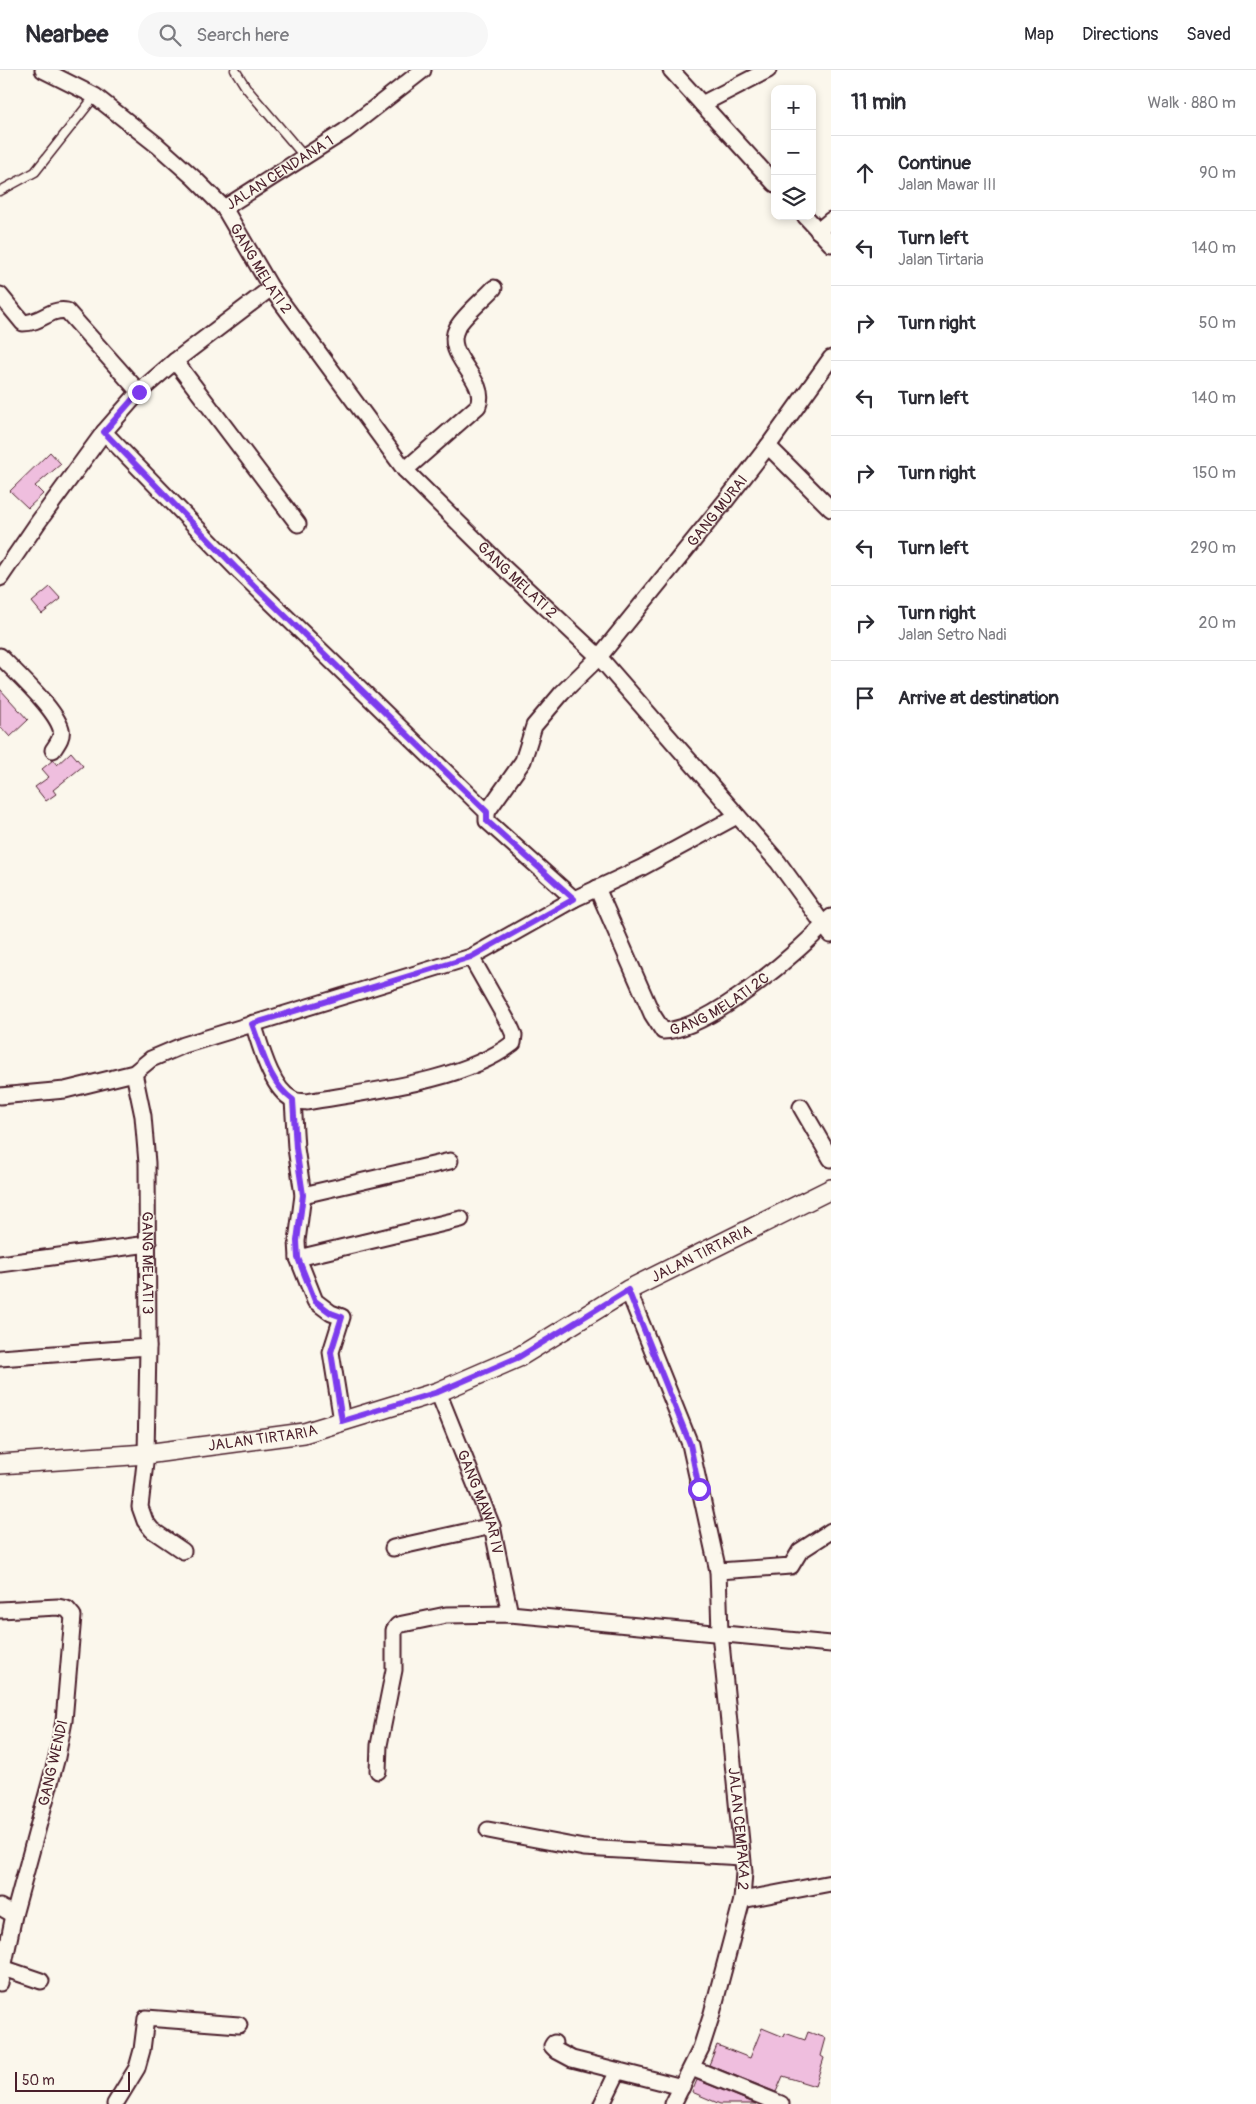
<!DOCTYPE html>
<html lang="en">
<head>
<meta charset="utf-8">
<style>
  body { margin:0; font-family:Pangolin,sans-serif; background:#f7f7f7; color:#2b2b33 }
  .controls { position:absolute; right:15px; top:15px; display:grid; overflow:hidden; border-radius:10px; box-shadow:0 2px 8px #0003 }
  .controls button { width:45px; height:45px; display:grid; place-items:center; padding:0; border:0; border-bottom:1px solid #e1e1e2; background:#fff; color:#2b2b33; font:25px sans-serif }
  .scale { position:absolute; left:15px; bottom:12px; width:115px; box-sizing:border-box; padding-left:5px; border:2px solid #4a1f2b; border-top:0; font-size:14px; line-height:18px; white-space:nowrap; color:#4a1f2b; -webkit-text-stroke:4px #fbf7ec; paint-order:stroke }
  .stop { position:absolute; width:15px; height:15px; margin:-11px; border:4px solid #7c3aed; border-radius:50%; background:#fff }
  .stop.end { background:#7c3aed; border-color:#fff; box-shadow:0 1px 5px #0008 }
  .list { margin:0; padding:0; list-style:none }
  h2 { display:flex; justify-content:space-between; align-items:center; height:65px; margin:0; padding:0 20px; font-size:21px }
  h2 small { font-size:16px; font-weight:400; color:#7c7c81 }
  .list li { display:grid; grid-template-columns:32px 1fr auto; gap:15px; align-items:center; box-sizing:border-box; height:75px; padding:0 20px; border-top:1px solid #e1e1e2 }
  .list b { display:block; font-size:19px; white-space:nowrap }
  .list p { margin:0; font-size:16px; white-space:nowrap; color:#7c7c81 }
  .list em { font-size:16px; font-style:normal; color:#7c7c81 }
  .icon { flex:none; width:28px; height:28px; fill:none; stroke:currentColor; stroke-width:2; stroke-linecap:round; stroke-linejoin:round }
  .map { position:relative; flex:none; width:831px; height:2034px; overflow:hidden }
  header { display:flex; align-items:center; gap:30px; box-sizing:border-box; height:70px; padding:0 25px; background:#fff; border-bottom:1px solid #e1e1e2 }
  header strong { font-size:24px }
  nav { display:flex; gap:28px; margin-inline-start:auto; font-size:18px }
  .search { width:350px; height:45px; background:#f7f7f7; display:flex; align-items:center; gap:12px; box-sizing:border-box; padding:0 18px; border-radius:28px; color:#7c7c81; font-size:19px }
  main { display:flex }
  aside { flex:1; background:#fff }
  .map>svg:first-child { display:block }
  .building { fill:#efbede; stroke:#4a1f2b }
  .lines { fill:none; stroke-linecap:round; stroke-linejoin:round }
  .service-casing { stroke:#4a1f2b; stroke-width:11 }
  .minor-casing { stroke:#4a1f2b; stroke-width:19 }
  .tertiary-casing { stroke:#4a1f2b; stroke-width:22 }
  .service { stroke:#fbf7ec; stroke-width:8 }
  .minor { stroke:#fbf7ec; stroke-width:15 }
  .tertiary { stroke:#fbf7ec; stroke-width:19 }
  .route { stroke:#7c3aed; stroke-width:6 }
  .labels { text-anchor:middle; stroke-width:4; stroke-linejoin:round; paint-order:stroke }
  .street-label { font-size:15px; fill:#4a1f2b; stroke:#fbf7ec }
</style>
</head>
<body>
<header>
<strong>Nearbee</strong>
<div class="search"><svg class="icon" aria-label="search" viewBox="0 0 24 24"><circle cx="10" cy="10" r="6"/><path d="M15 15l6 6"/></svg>Search here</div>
<nav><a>Map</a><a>Directions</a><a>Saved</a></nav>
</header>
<main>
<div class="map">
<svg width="831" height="2034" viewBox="0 0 831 2034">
  <rect width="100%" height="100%" fill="#fbf7ec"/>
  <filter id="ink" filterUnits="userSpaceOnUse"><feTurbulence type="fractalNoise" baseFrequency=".02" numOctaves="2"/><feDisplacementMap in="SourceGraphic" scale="10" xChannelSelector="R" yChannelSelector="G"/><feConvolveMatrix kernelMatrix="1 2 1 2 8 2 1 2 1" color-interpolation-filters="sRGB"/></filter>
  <g filter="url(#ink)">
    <g class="building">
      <polygon points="50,382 61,394 35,416 43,424 28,438 10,421"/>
      <polygon points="50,517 61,529 42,544 32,532"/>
      <polygon points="0,619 28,650 10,667 0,656"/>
      <polygon points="71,682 83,696 53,720 56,724 46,731 35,717 49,707 42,699 53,690 57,695"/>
      <polygon points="762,1958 784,1967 785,1963 805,1970 808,1962 826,1968 821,1986 824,1988 815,2016 783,2006 776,2022 709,1995 717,1975 750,1988"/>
      <polygon points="697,2010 756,2034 720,2034 692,2022"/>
    </g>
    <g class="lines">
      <defs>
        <g id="service">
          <polyline points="235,0 247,19 304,86"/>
          <polyline points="0,121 35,102 95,26"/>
        </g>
        <g id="minor">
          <path id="s1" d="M43 0 95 26 157 75 194 108 224 138 271 218 405 400 503 497 599 587 778 792 831 865"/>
          <polyline points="671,0 775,114"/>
          <polyline points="702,34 768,0"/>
          <path id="s2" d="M224 138 345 61 423 0"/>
          <polyline points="805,146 831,174"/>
          <polyline points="818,161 831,150"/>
          <path d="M0 225 23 253C42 253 49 238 67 241L139 322"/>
          <polyline points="175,291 298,454"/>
          <polyline points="104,362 237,499 487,742 487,751 574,829"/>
          <polyline points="768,376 831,439"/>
          <path d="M405 400 478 336C489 309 442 286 457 258 463 246 485 228 494 218"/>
          <polyline points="0,508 39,451 104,362 139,322 175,291 271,218"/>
          <path d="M0 586C16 603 55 638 61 659 63 667 57 674 53 680"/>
          <path id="s3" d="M487 742 523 691 534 656 562 623 599 587 727 429 768 376 831 288"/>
          <path id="s4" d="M597 818 652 944 663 961C709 960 801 881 831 847"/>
          <path d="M253 953C260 974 271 1019 292 1029 296 1032 302 1031 307 1032 369 1021 463 1012 513 973L514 965 510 956 471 887"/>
          <path id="s5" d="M134 1003 143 1046 147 1093 148 1277 146 1384 140 1437 145 1451 152 1460 183 1481"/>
          <polyline points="0,1026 65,1020 134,1003 151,989 184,975 471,887 574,829 641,798 737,746"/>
          <polyline points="293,1030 296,1078 303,1125 297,1171 298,1188 315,1231 331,1243 342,1247 331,1282 342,1351"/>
          <polyline points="801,1037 831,1089"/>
          <polyline points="303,1125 450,1091"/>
          <polyline points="298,1188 461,1149"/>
          <polyline points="0,1194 148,1174"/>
          <path id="s6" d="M628 1220 690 1374 718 1501 720 1563 744 1802 742 1830 711 1947 701 1978 673 2034"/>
          <polyline points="0,1288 148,1277"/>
          <path id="s7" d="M438 1322 492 1456 510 1544"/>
          <polyline points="393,1478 492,1456"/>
          <polyline points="718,1501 791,1496 800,1481 831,1461"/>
          <polyline points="0,1540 58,1537 67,1539 73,1546 64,1651 57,1687 14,1845 0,1913"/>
          <polyline points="378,1701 379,1675 394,1600 394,1560 398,1555 446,1545 510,1544 831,1574"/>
          <polyline points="488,1760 584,1778 742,1787"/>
          <polyline points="742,1830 831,1813"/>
          <polyline points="0,1837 14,1845"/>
          <polyline points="3,1898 41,1911"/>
          <polyline points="554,1973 552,1976 557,1981 572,1989 682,2017"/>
          <polyline points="692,1998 781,2034"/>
          <polyline points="115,2034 137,1998 142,1980 146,1948 239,1955"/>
          <polyline points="602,2034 618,2001"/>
        </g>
        <g id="tertiary">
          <path id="s8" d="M0 1394 146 1384 304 1363 438 1322 519 1287 628 1220 831 1119"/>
        </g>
      </defs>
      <use href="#service" class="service-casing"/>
      <use href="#minor" class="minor-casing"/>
      <use href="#tertiary" class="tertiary-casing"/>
      <use href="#service" class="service"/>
      <use href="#minor" class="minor"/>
      <use href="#tertiary" class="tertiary"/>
    </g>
  </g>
  <g class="lines" filter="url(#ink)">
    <path class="route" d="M139 322 104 362 237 499 487 742V751L574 829 471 887 252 954C262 980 269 1013 293 1030L296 1078 303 1125 297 1171 298 1188 315 1231 331 1243 342 1247 331 1282 342 1351 438 1322 519 1287 628 1220 690 1374 699 1419"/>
  </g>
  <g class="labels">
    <g class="street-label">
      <text dy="5" stroke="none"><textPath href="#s2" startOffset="66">JALAN CENDANA 1</textPath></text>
      <text dy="5" stroke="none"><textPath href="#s1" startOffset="300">GANG MELATI 2</textPath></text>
      <text dy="5" stroke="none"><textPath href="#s3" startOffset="382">GANG MURAI</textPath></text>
      <text dy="5" stroke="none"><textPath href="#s1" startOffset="705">GANG MELATI 2</textPath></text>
      <text dy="5" stroke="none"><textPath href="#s4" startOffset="221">GANG MELATI 2C</textPath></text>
      <text dy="5" stroke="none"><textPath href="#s8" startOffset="744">JALAN TIRTARIA</textPath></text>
      <text dy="5" stroke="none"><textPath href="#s5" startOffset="191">GANG MELATI 3</textPath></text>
      <text dy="5" stroke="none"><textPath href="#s8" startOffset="264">JALAN TIRTARIA</textPath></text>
      <text dy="5" stroke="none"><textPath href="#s7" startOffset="118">GANG MAWAR IV</textPath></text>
      <text transform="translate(53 1693) rotate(-77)" y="5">GANG WENDI</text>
      <text dy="5" stroke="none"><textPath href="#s6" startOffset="555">JALAN CEMPAKA 2</textPath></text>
    </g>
  </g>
</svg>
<div class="controls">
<button>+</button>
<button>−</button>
<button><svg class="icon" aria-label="layers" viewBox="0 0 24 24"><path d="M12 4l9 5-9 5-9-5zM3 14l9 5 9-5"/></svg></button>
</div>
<div class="scale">50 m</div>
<div class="stop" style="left:699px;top:1419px"></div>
<div class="stop end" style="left:139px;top:322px"></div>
</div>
<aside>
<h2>11 min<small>Walk · 880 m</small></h2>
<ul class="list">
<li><svg class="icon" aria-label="ahead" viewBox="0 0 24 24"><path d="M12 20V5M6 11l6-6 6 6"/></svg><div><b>Continue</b><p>Jalan Mawar III</p></div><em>90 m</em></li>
<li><svg class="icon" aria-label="left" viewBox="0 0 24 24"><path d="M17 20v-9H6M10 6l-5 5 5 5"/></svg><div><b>Turn left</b><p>Jalan Tirtaria</p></div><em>140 m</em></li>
<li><svg class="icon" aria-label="right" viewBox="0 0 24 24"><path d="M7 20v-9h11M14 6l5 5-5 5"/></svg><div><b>Turn right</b></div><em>50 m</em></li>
<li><svg class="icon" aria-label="left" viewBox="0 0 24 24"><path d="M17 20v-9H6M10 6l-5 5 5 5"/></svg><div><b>Turn left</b></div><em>140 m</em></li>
<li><svg class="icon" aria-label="right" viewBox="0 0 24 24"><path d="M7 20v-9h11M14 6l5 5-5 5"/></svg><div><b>Turn right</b></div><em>150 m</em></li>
<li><svg class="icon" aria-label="left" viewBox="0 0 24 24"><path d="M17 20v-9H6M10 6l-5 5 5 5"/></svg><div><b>Turn left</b></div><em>290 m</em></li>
<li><svg class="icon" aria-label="right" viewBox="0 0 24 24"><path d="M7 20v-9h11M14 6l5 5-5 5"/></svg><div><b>Turn right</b><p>Jalan Setro Nadi</p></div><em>20 m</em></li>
<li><svg class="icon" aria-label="arrive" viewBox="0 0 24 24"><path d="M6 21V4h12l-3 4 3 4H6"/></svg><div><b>Arrive at destination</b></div></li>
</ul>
</aside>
</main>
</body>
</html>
